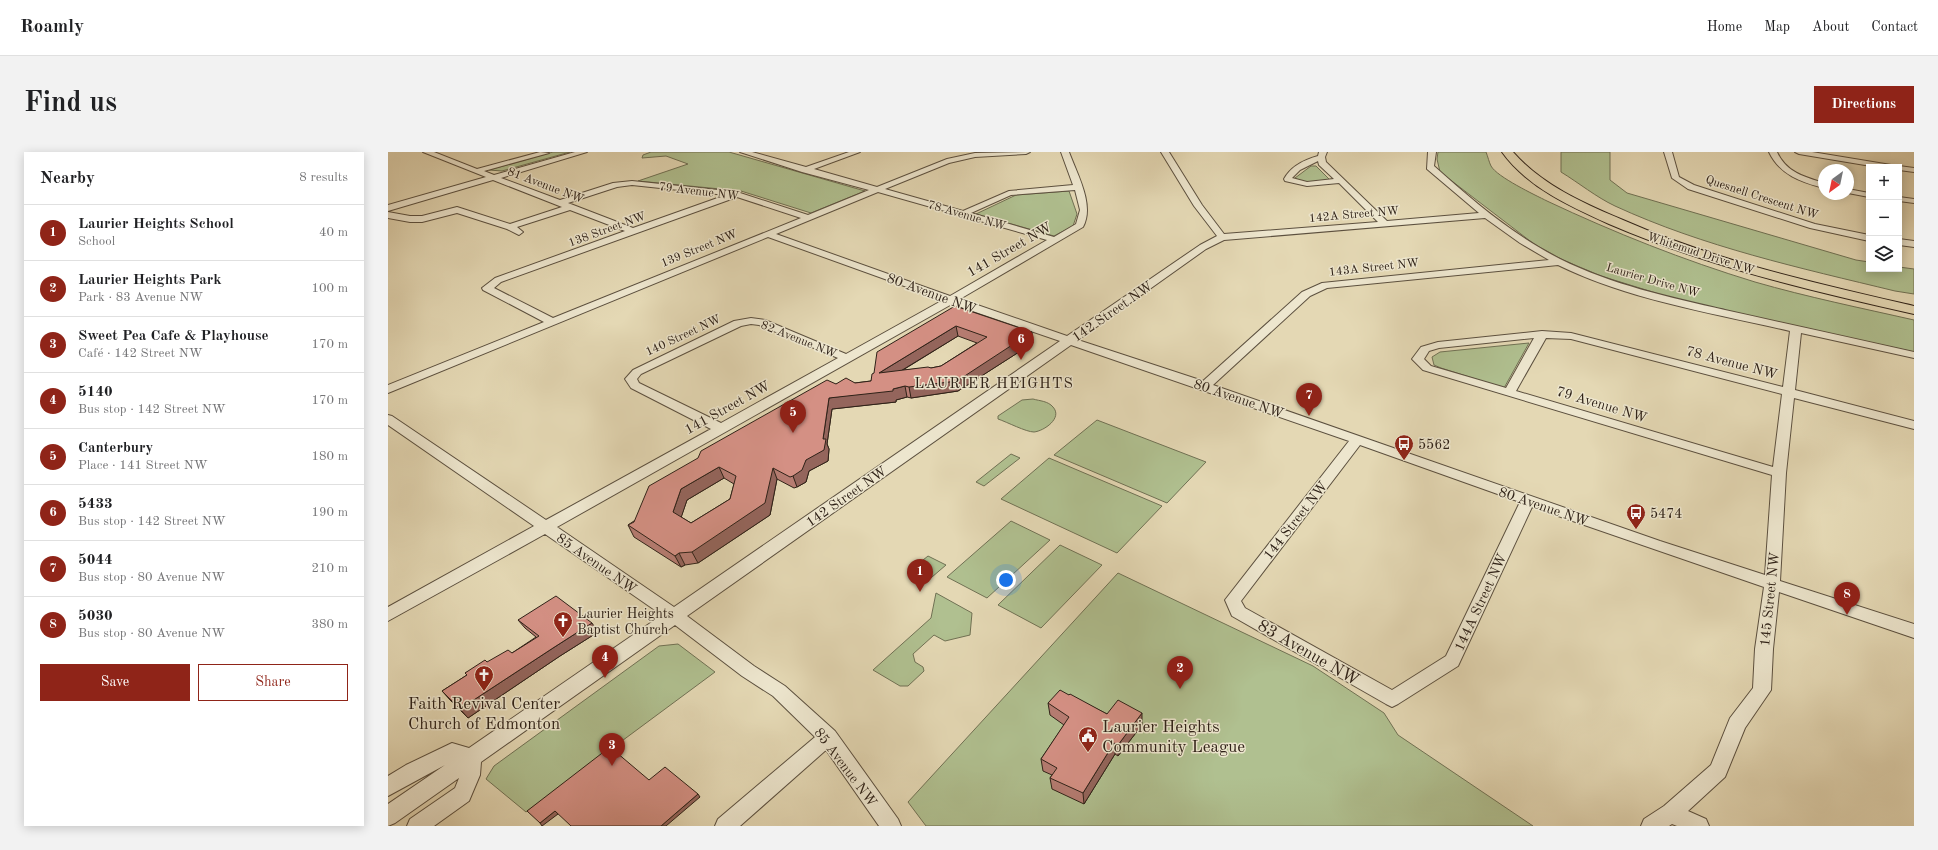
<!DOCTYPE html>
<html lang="en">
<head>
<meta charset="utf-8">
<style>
  body { margin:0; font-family:"Old Standard TT",serif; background:#f2f2f2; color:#202124 }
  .controls { position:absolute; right:12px; top:12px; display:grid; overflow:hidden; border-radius:0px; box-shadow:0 2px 10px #0003 }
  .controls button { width:36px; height:36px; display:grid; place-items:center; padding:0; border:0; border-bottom:1px solid #e0e0e0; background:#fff; color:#202124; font:20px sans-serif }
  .compass { position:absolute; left:1430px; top:12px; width:36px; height:36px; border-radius:50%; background:#fff; box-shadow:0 2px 10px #0003; rotate:213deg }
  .you { position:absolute; left:618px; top:428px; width:14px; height:14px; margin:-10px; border:3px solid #fff; border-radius:50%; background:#1a73e8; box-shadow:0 0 0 6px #1a73e833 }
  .badge { display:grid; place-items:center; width:26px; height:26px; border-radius:50%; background:#8f2418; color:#fff; font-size:13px; font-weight:700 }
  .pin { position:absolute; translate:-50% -33px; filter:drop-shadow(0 1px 2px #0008) }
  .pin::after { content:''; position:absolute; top:21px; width:14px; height:12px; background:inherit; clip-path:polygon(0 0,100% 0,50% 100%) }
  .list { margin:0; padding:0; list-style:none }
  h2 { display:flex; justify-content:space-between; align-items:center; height:52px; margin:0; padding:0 16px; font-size:17px }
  h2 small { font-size:13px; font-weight:400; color:#757577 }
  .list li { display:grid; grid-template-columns:26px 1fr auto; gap:12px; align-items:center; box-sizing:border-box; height:56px; padding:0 16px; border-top:1px solid #e0e0e0 }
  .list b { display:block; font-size:15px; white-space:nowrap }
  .list p { margin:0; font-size:13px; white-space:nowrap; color:#757577 }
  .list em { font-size:13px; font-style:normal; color:#757577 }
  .actions { display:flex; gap:8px; padding:12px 16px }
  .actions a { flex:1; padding:9px 0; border:1px solid #8f2418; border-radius:0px; text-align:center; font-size:14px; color:#8f2418 }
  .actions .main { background:#8f2418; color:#fff }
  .icon { flex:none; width:22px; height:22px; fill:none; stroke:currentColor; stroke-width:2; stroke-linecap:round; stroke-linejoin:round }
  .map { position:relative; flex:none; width:1526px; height:674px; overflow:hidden; border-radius:0px }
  header { display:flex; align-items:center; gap:24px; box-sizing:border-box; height:56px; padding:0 20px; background:#fff; border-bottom:1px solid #e0e0e0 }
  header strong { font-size:19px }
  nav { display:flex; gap:22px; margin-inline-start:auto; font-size:14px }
  .intro { display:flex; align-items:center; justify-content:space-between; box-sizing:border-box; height:96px; padding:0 24px }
  h1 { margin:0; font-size:28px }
  .button { padding:10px 18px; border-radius:0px; background:#8f2418; color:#fff; font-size:14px; font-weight:700 }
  main { display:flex; gap:24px; padding:0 24px }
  aside { flex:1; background:#fff; border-radius:0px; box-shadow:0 2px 10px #0003 }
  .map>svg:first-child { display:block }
  .green { fill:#b0c090; stroke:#707154 }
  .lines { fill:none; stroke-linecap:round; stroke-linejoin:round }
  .minor-casing { stroke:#5c503f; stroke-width:2 }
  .highway-casing { stroke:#2f2218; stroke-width:2 }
  .minor { fill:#ede6ce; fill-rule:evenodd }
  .highway { fill:#e4d8b4; fill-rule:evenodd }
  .wall { fill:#b67c72; stroke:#2f2218; fill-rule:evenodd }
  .shaded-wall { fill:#94655c; stroke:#2f2218 }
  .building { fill:#d49084; stroke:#2f2218; fill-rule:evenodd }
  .labels { text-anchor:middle; stroke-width:3; stroke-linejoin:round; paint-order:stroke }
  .far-street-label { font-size:12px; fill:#2f2218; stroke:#ede6ce }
  .street-label { font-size:14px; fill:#2f2218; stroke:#ede6ce }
  .poi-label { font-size:14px; fill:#2f2218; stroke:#ede6ce; text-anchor:start }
  .neighbourhood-label { font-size:15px; letter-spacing:1px; fill:#2f2218; stroke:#ede6ce }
  .near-street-label { font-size:17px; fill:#2f2218; stroke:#ede6ce }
  .near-poi-label { font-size:17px; fill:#2f2218; stroke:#ede6ce }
</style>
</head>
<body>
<header>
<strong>Roamly</strong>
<nav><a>Home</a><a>Map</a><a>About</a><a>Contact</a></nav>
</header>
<div class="intro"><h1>Find us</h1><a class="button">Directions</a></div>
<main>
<aside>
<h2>Nearby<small>8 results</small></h2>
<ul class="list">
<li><span class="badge">1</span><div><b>Laurier Heights School</b><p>School</p></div><em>40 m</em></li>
<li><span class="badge">2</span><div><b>Laurier Heights Park</b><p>Park · 83 Avenue NW</p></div><em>100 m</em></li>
<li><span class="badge">3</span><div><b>Sweet Pea Cafe &amp; Playhouse</b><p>Café · 142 Street NW</p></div><em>170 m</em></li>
<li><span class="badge">4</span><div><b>5140</b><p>Bus stop · 142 Street NW</p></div><em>170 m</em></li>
<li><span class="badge">5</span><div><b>Canterbury</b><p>Place · 141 Street NW</p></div><em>180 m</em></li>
<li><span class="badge">6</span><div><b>5433</b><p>Bus stop · 142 Street NW</p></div><em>190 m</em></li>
<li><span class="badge">7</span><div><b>5044</b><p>Bus stop · 80 Avenue NW</p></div><em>210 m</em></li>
<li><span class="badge">8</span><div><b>5030</b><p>Bus stop · 80 Avenue NW</p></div><em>380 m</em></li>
</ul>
<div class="actions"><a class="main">Save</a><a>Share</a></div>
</aside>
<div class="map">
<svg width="1526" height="674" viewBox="0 0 1526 674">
  <rect width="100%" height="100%" fill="#e4d8b4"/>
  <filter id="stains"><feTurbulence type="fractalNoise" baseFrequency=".005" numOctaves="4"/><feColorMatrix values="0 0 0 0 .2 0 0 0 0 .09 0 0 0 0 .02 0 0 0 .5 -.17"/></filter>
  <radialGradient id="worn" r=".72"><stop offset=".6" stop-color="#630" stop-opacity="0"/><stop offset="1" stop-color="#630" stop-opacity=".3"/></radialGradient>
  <g class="green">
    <polygon points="165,0 182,0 114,19 101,18"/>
    <polygon points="263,0 341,0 477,39 423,61 353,39 250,29 300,12 278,4 254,6 255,3"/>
    <path d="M1050 0H1098C1100 5 1101 10 1103 14 1109 25 1147 43 1159 49 1227 81 1295 108 1367 130 1419 145 1473 156 1526 168V200L1300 151 1213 124 1175 108 1146 92 1052 20 1049 7Z"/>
    <path d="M1173 0H1222V28L1239 41 1468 108 1481 110V117H1511V115L1526 117V142L1507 139C1412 116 1316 95 1227 54 1208 45 1191 31 1173 20Z"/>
    <path d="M923 14H928L942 28C932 29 915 34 907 26Z"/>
    <polygon points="681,39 689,62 685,74 666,84 588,62 628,43"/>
    <polygon points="1141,191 1116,236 1053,216 1046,213 1044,205 1052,200"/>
    <path d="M645 247C652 249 660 249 665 255 675 266 656 279 646 280 638 280 619 270 610 267V264L634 248Z"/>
    <polygon points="709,268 818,310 779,351 666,303"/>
    <polygon points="623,302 632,306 596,334 588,330"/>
    <polygon points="661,306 774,354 729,401 613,347"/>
    <polygon points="623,369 662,388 599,446 559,425"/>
    <polygon points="672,393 714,413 653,476 610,453"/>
    <polygon points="540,404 558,413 537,431 519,421"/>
    <polygon points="730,421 925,514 996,561 1010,583 1145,674 538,674 520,650"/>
    <polygon points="548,441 584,461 582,483 557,489 546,483 525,502 527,510 535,515 536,519 520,534 512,534 485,518 543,466"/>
    <polygon points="290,492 327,520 138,660 98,627 106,614 271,494"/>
  </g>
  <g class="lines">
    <defs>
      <g id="minor">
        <path d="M35 0H46L89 17 152 0 161 1 96 19 106 23 187 0H199L113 26 172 48 225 31 244 29 349 40 420 63 481 38 414 20 352 0H364L418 15 461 0H472L426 17 489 35 559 7 587 1 642 0 638 2 587 5 561 11 497 37 575 59 621 39 685 33 673 0H681C689 22 707 53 695 75L572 147 679 184 812 93 829 84 806 54 773 0H781L814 53 836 82 990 70 951 31 919 34 897 29 896 27C903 14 916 8 930 4L931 0H939L937 5 938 10 999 69 1091 61 1039 17 1040 0H1048L1046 14C1085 49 1125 83 1172 107 1224 133 1281 145 1337 158 1400 172 1463 186 1526 200V206L1413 181 1407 238 1526 269V277L1406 246 1398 321 1392 429 1526 472V486L1391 440 1385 497 1383 538 1357 576 1337 625 1300 659 1318 667 1321 674H1289L1284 672 1281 674H1253L1256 667 1276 654 1323 613 1342 566 1365 536 1367 497 1376 435 1144 355 1070 514 1010 552 1004 555 998 552 844 464 837 448 961 289 683 193 299 464 366 514 397 534 447 579 510 667 513 674H491L438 598 352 674H327L330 667 427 585 385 544 354 524 287 473 93 610 92 623 81 649 46 674H19L22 667 67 636 71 626 7 671 0 674V652L57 613 0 644V624L18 613 64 591 81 596 274 463 157 382 0 469V455L146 374 0 273V263L4 264 158 368 323 277 243 236 237 227 245 218 346 169 363 166 377 168 458 202 555 148 380 85 0 241V233L156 170 95 138 94 136 107 126 237 79 182 58 129 75 135 80 131 83 119 77 69 61 34 70H22L0 66V60L22 64H34L69 55 122 72 174 55 105 28 0 59V53L98 25ZM930 9 931 13 946 27 919 30 904 26 912 18ZM244 33 338 43 245 76 180 51 229 35ZM687 38 692 58 688 72 666 85 583 61 623 43ZM490 40 659 88 562 144 388 82ZM349 45 413 66 165 166 106 136 113 130ZM1097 66 1132 91 1161 108 934 131 914 140 815 229 690 188 818 97 836 88ZM1170 113C1242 148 1324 161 1402 179L1395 235 1183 181 1154 179 1050 190 1033 195 1024 207 1035 218 1384 323 1377 423 1272 389 825 233 922 144 939 136ZM564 152 672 189 286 455 169 375ZM363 172 371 173 450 206 333 271 251 231 249 227 253 222 353 174ZM1146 186 1118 236 1043 214 1036 207 1041 199 1051 196ZM1158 186 1183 187 1394 242 1385 315 1128 239ZM972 293 1132 350 1058 504 1004 538 857 456 853 449Z"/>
        <polygon points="1276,0 1284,0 1291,25 1306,33 1427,72 1481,83 1481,89 1422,76 1300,37 1284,26"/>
        <path d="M1381 0H1389C1398 20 1416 25 1436 31V36C1413 30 1392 23 1381 0Z"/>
        <polygon points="1407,0 1424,0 1503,13 1507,15 1489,15 1411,2"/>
        <polygon points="1511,14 1526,16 1526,20 1511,18 1511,15 1508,15"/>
        <polygon points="1460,37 1481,41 1481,45 1460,41"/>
        <polygon points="1511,45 1526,47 1526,51 1511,49"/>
        <polygon points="1511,87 1526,89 1526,95 1511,93"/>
      </g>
      <path id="highway" d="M1114 0H1125C1154 33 1195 51 1235 68 1328 109 1427 131 1526 154V162C1422 139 1319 114 1221 72 1183 55 1139 35 1114 0Z"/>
    </defs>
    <use href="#minor" class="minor-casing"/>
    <use href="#highway" class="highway-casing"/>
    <use href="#minor" class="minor"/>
    <use href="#highway" class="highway"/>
  </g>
  <g class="wall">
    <path d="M567 154 645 191 570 239 523 246 519 245 508 248V250L444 257 439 292 441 297 440 309 421 319 418 330 409 335 406 336 389 327 382 363 310 411 297 413 293 415 246 385 240 373 448 232 467 231 483 229 486 221ZM570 184 589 191 553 214 543 216 515 218ZM336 326 346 332 342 347 303 371 293 365 299 348Z"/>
    <polygon points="130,468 210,480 172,504 80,566 62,548 54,539 79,523 77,521 124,501 148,485 137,476"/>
    <polygon points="681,543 719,562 754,573 730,604 727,602 696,652 664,637 662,626 664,623 655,619 653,607 676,573 662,563 660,551"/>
  </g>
  <g class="shaded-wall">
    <polygon points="568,174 570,184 493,231 491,221"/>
    <polygon points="644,180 645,191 570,239 523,246 521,235"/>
    <polygon points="517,234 519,245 508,248 508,250 444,257 439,292 441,297 440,309 421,319 418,330 409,335 405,324 418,308 435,287 441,246 505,237"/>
    <polygon points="331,315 336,326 299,348 291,372 285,360 293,337"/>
    <polygon points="385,316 389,327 382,363 310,411 304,400"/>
    <polygon points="291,401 297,413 293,415 287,404"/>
    <polygon points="204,471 210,480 172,504 80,566 72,557 165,496"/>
    <polygon points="754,561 754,573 730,604 730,593"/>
    <polygon points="726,591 727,602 696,652 695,641"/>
    <polygon points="310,642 312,645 278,674 273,674"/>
    <polygon points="167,659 170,662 154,674 152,671"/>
  </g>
  <g class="building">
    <path d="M567 154 644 180 569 229 521 235 517 234 505 237V239L441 246 435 287H438L436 298 418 308 414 318 405 324 402 325 385 316 377 351 304 400 291 401 287 404 240 373 246 370 261 334 310 306 313 299 439 228 448 232 458 226 467 231 483 229 484 222 486 221 489 200ZM568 174 599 185 553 214 543 216 540 215 491 221ZM331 315 348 324 342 347 303 371 285 360 293 337Z"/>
    <polygon points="168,444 204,471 165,496 72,557 54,539 79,523 77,521 97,508 99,510 120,498 124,501 151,484 130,468"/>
    <polygon points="672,538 681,543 682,542 719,562 730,548 754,561 730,593 726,591 695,641 662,626 669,616 653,607 681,565 660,551"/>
    <polygon points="222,595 261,628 277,615 310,642 273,674 183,674 167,659 152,671 139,659"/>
  </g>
  <defs>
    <symbol id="bus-pin" viewBox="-11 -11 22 30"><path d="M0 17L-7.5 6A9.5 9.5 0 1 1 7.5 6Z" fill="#8f2418" stroke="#ede6ce"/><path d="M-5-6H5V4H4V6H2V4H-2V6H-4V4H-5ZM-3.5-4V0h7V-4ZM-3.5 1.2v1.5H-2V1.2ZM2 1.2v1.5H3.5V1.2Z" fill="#fff"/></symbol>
    <symbol id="church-pin" viewBox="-11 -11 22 30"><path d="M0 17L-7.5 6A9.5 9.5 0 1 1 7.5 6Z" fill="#8f2418" stroke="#ede6ce"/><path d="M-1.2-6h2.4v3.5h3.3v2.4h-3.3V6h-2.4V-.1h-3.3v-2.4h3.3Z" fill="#fff"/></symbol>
    <symbol id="civic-pin" viewBox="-11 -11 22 30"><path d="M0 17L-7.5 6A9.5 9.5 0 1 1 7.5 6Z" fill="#8f2418" stroke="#ede6ce"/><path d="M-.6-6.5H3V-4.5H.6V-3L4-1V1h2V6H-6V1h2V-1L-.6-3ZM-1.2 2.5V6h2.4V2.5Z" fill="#fff"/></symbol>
  </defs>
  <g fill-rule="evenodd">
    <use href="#bus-pin" x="1005" y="281" width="22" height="30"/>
    <use href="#bus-pin" x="1237" y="350" width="22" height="30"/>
    <use href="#church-pin" x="164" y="458" width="22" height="30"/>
    <use href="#church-pin" x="85" y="512" width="22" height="30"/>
    <use href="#civic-pin" x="689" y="573" width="22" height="30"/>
  </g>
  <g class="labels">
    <g class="far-street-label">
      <text transform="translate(158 33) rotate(21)" y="4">81 Avenue NW</text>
      <text transform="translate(311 39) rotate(7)" y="4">79 Avenue NW</text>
      <text transform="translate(1374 45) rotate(18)" y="4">Quesnell Crescent NW</text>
      <text transform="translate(966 62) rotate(-5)" y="4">142A Street NW</text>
      <text transform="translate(579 63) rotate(16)" y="4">78 Avenue NW</text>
      <text transform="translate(219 77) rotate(-20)" y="4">138 Street NW</text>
      <text transform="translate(311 96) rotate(-22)" y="4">139 Street NW</text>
      <text transform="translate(1313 101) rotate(18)" y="4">Whitemud Drive NW</text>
      <text transform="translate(986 115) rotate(-6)" y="4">143A Street NW</text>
      <text transform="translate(1265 128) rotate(16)" y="4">Laurier Drive NW</text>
      <text transform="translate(295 183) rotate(-25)" y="4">140 Street NW</text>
      <text transform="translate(411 187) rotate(22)" y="4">82 Avenue NW</text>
    </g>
    <g class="street-label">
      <text transform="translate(621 97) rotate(-30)" y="5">141 Street NW</text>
      <text transform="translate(544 141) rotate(20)" y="5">80 Avenue NW</text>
      <text transform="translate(724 159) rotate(-35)" y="5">142 Street NW</text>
      <text transform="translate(1344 210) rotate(15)" y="5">78 Avenue NW</text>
      <text transform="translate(851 246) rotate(19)" y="5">80 Avenue NW</text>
      <text transform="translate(1214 252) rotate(17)" y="5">79 Avenue NW</text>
      <text transform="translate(339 255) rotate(-29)" y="5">141 Street NW</text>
      <text transform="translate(458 344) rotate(-35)" y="5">142 Street NW</text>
      <text transform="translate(1156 354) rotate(19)" y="5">80 Avenue NW</text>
      <text transform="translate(907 368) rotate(-52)" y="5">144 Street NW</text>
      <text transform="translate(209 411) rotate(35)" y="5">85 Avenue NW</text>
      <text transform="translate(1381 447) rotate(-84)" y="5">145 Street NW</text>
      <text transform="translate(1092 450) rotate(-65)" y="5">144A Street NW</text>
      <text transform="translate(458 615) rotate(53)" y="5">85 Avenue NW</text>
    </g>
    <g class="poi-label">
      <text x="1030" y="297">5562</text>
      <text x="1262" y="366">5474</text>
      <text x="189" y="466">Laurier Heights<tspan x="189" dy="16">Baptist Church</tspan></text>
    </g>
    <g class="neighbourhood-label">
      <text x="606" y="236">LAURIER HEIGHTS</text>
    </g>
    <g class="near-street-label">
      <text transform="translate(921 500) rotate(30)" y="6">83 Avenue NW</text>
    </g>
    <g class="near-poi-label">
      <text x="96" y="557">Faith Revival Center<tspan x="96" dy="20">Church of Edmonton</tspan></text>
      <text x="714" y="580" text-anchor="start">Laurier Heights<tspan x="714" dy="20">Community League</tspan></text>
    </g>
  </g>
  <rect width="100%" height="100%" filter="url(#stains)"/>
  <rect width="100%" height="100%" fill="url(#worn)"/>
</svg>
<div class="controls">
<button>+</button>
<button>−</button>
<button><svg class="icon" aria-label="layers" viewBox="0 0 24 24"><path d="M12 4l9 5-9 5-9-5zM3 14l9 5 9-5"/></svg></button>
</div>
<svg class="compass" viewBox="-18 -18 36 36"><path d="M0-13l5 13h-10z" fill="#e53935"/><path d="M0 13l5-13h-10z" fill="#757577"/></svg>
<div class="you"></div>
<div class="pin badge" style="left:532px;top:440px">1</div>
<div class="pin badge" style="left:792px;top:537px">2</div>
<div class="pin badge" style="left:224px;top:614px">3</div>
<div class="pin badge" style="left:217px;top:526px">4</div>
<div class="pin badge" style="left:405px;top:281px">5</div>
<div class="pin badge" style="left:633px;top:208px">6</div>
<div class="pin badge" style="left:921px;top:264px">7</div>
<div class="pin badge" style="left:1459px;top:463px">8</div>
</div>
</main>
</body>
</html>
